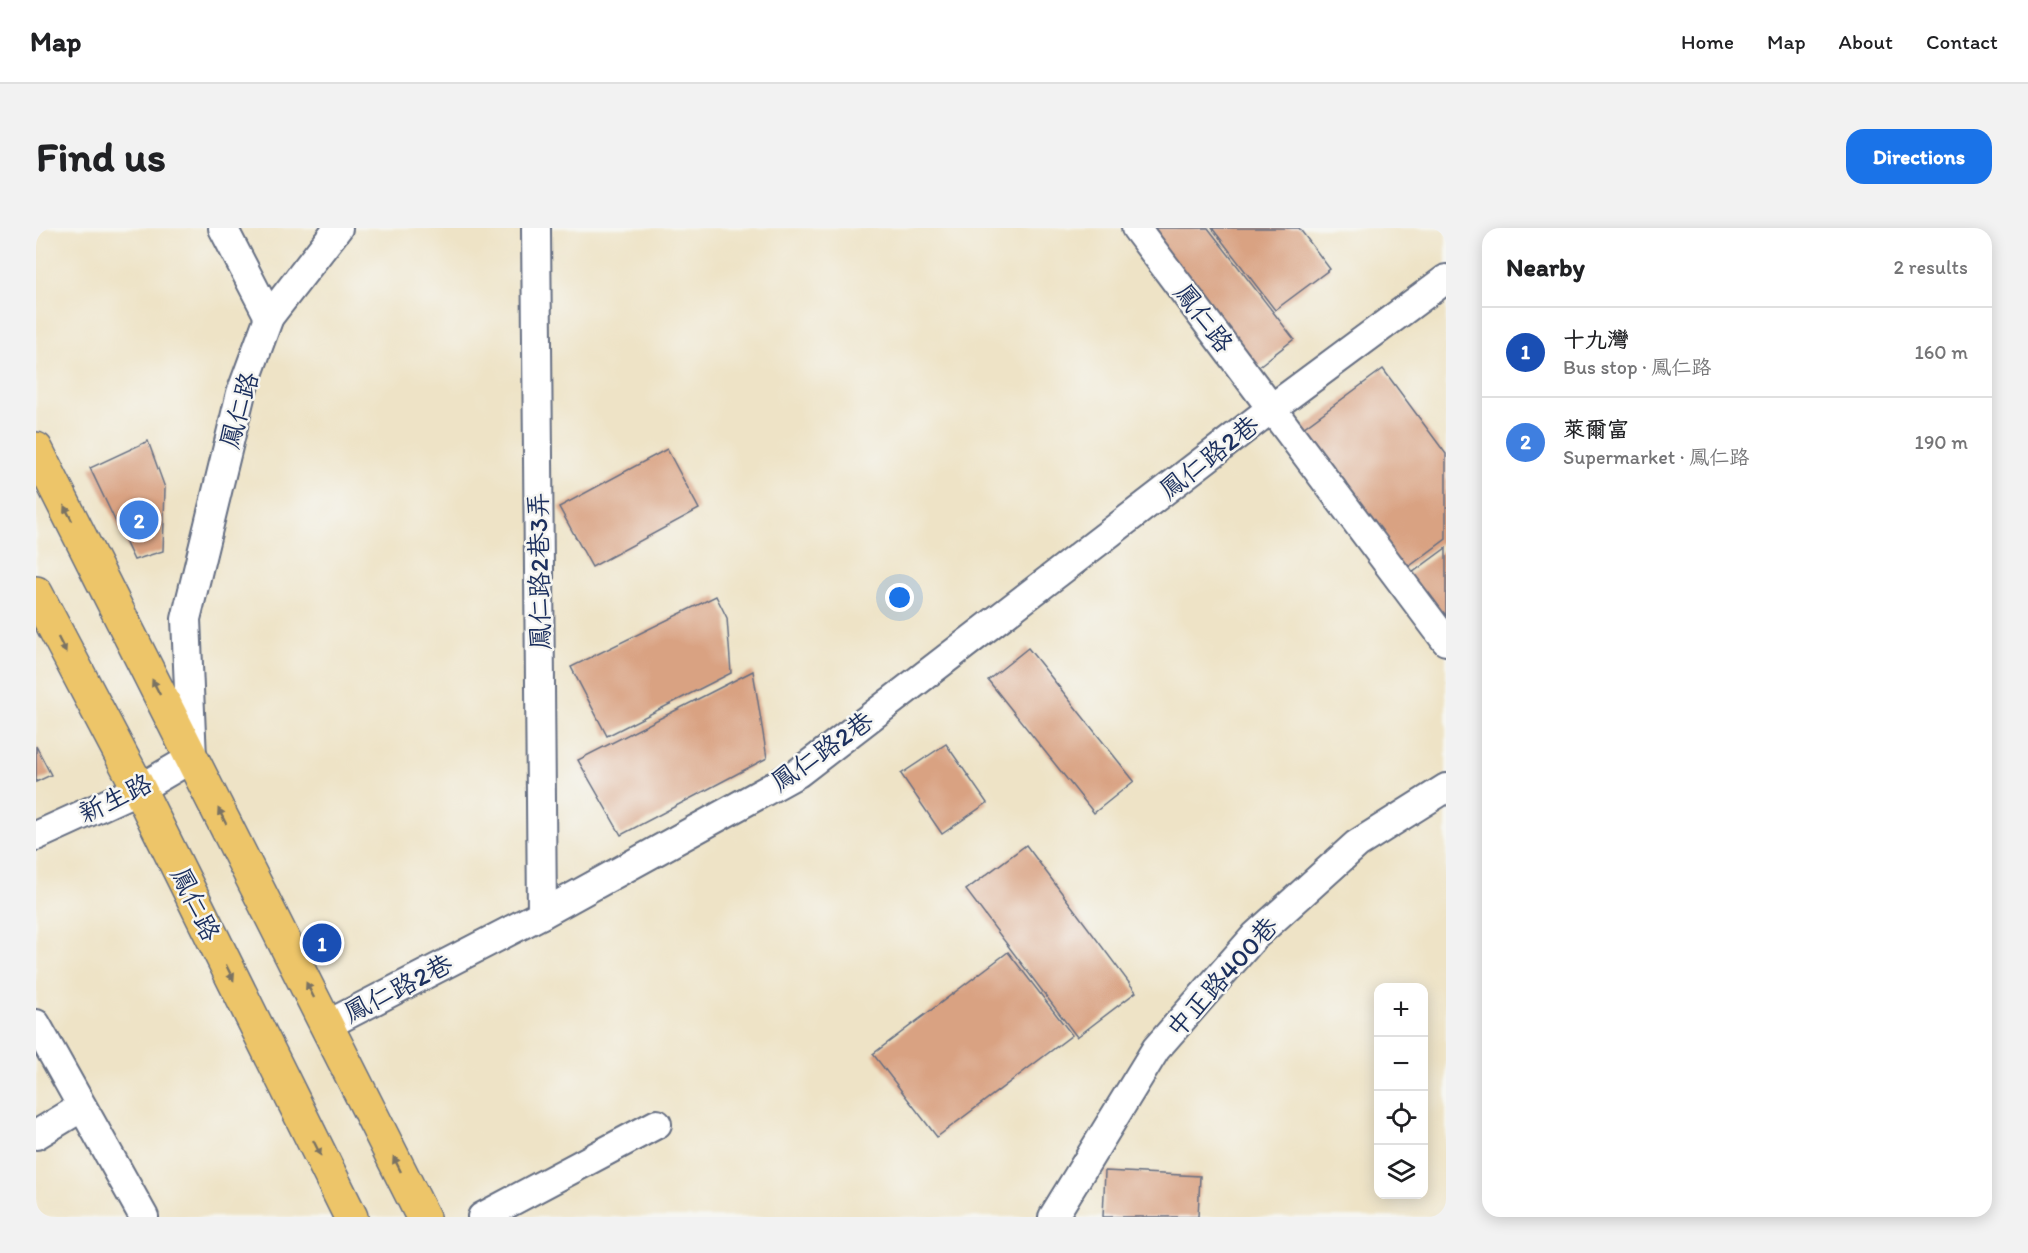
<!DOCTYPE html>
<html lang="en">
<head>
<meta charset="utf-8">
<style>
  body { margin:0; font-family:Itim,"LXGW WenKai TC",sans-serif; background:#f2f2f2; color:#202124 }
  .controls { position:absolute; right:18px; bottom:18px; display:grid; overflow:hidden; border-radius:12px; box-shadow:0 3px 15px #0003 }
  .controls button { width:54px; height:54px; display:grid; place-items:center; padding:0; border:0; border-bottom:2px solid #e0e0e0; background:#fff; color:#202124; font:30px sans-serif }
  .you { position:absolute; left:864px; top:370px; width:21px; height:21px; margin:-15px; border:4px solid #fff; border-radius:50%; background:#1a73e8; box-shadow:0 0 0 9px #1a73e833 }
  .badge { display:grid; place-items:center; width:39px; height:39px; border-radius:50%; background:#1a73e8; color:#fff; font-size:20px; font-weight:700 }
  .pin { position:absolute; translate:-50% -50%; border:3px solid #fff; box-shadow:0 2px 6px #0006 }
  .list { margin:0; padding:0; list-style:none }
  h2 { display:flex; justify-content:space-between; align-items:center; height:78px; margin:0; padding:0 24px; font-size:26px }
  h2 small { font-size:20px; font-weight:400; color:#757577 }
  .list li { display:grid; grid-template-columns:39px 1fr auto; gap:18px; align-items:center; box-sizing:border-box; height:90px; padding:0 24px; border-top:2px solid #e0e0e0 }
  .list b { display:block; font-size:22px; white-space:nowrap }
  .list p { margin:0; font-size:20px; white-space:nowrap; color:#757577 }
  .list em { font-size:20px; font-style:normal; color:#757577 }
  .icon { flex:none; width:33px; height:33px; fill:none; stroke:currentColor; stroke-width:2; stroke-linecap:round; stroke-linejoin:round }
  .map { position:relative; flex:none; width:1410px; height:989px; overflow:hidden; border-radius:18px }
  header { display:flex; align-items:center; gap:36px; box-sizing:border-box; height:84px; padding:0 30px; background:#fff; border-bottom:2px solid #e0e0e0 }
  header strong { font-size:28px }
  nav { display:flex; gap:33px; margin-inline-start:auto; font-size:21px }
  .intro { display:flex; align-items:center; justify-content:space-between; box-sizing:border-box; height:144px; padding:0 36px }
  h1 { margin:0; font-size:42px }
  .button { padding:15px 27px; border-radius:18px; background:#1a73e8; color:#fff; font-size:21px; font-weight:700 }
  main { display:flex; gap:36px; padding:0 36px }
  aside { flex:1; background:#fff; border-radius:18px; box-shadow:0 3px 15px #0003 }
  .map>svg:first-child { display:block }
  .building { fill:#d9a282 }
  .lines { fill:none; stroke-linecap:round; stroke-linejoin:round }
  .minor-casing { stroke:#656e82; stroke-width:32 }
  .major-casing { stroke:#656e82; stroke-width:36 }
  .minor { stroke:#fff; stroke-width:28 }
  .major { stroke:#edc569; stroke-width:33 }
  .oneway { fill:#797263 }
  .labels { text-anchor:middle; stroke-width:5; stroke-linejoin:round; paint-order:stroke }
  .street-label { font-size:26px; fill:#1b2f5e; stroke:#f6f6f2 }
</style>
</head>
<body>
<header>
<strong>Map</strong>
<nav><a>Home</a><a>Map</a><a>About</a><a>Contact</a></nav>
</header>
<div class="intro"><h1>Find us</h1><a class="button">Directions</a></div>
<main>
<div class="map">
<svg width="1410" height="989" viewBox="0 0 1410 989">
  <rect width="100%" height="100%" fill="#f6f6f2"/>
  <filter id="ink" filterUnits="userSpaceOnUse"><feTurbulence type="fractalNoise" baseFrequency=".0167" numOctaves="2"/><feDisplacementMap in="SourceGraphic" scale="12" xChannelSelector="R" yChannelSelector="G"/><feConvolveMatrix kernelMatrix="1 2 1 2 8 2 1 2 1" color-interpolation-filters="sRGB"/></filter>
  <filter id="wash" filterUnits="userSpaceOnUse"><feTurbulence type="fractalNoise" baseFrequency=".008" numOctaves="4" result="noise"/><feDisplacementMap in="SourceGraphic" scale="24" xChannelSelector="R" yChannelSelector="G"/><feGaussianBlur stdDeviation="1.35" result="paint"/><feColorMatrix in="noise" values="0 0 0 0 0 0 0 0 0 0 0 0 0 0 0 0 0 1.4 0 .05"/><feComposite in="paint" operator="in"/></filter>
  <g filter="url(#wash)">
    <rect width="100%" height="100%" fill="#eee3c6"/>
    <g id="blocks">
      <g class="building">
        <polygon points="1108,0 1172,0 1258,111 1218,142"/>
        <polygon points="1176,0 1263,0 1294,41 1239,82"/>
        <polygon points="1347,141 1410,226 1410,311 1367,343 1263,203"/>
        <polygon points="112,213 129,260 127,323 98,332 54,240"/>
        <polygon points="631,221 663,281 556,339 523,279"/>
        <polygon points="1410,320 1410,399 1372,348"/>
        <polygon points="680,368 691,390 695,445 571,508 535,439"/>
        <polygon points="992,420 1098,553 1058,585 952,452"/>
        <polygon points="717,443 731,530 585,607 542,532"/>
        <polygon points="910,516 951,575 906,606 865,546"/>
        <polygon points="0,518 15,547 0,554"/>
        <polygon points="990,617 1100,764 1041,809 930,662"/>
        <polygon points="972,724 1036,807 901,909 837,826"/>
        <polygon points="1069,943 1164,948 1162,989 1067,989"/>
      </g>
    </g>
  </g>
  <g filter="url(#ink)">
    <use href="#blocks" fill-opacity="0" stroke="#656e82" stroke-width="1.5"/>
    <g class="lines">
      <defs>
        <g id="minor">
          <polyline points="187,0 233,89"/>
          <polyline points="500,0 506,686"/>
          <polyline points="1100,0 1410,413"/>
          <polyline points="0,608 103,561 156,530 150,391 205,165 233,89 302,0"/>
          <polyline points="0,796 108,989"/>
          <polyline points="291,797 506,686 762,545 1236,180 1410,51"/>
          <polyline points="0,907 46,879"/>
          <polyline points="446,989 621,896"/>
          <polyline points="1017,989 1120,821 1219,708 1321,616 1410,560"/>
        </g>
        <g id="major">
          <polyline points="0,221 387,989"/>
          <polyline points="0,365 103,561 315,989"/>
        </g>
      </defs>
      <use href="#minor" class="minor-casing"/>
      <use href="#major" class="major-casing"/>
      <use href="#minor" class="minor"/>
      <use href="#major" class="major"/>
    </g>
    <defs><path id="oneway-solid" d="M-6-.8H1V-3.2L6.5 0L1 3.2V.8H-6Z" transform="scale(1.5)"/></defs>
    <g class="oneway">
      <use href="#oneway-solid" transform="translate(32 285) rotate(-117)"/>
      <use href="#oneway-solid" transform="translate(26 417) rotate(63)"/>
      <use href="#oneway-solid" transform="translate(120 459) rotate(-117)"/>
      <use href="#oneway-solid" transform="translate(186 588) rotate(-117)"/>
      <use href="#oneway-solid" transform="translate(194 745) rotate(64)"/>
      <use href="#oneway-solid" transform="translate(274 762) rotate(-117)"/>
      <use href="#oneway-solid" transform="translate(281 920) rotate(64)"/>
      <use href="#oneway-solid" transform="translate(361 936) rotate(-116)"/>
    </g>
  </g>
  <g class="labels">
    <g class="street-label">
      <text transform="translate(1168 90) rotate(53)" y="9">鳳仁路</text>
      <text transform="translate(203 182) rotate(-74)" y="9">鳳仁路</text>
      <text transform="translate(1173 229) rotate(-38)" y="9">鳳仁路2巷</text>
      <text transform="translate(503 343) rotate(-91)" y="9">鳳仁路2巷3弄</text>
      <text transform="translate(786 523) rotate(-35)" y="9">鳳仁路2巷</text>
      <text transform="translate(79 570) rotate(-26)" y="9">新生路</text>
      <text transform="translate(160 676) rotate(64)" y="9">鳳仁路</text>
      <text transform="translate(1186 749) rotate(-48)" y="9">中正路400巷</text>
      <text transform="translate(362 760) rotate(-27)" y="9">鳳仁路2巷</text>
    </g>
  </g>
</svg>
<div class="controls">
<button>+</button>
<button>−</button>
<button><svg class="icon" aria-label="locate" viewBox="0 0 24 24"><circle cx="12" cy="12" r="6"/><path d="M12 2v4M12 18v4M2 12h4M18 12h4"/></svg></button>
<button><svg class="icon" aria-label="layers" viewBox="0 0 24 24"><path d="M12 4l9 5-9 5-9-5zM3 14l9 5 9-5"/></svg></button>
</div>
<div class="you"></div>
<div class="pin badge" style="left:286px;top:715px;background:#1a4fb4">1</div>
<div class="pin badge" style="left:103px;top:292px;background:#3f7fe0">2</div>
</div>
<aside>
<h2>Nearby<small>2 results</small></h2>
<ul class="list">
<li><span class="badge" style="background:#1a4fb4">1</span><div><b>十九灣</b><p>Bus stop · 鳳仁路</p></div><em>160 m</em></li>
<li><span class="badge" style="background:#3f7fe0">2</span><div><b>萊爾富</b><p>Supermarket · 鳳仁路</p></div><em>190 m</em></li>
</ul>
</aside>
</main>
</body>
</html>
